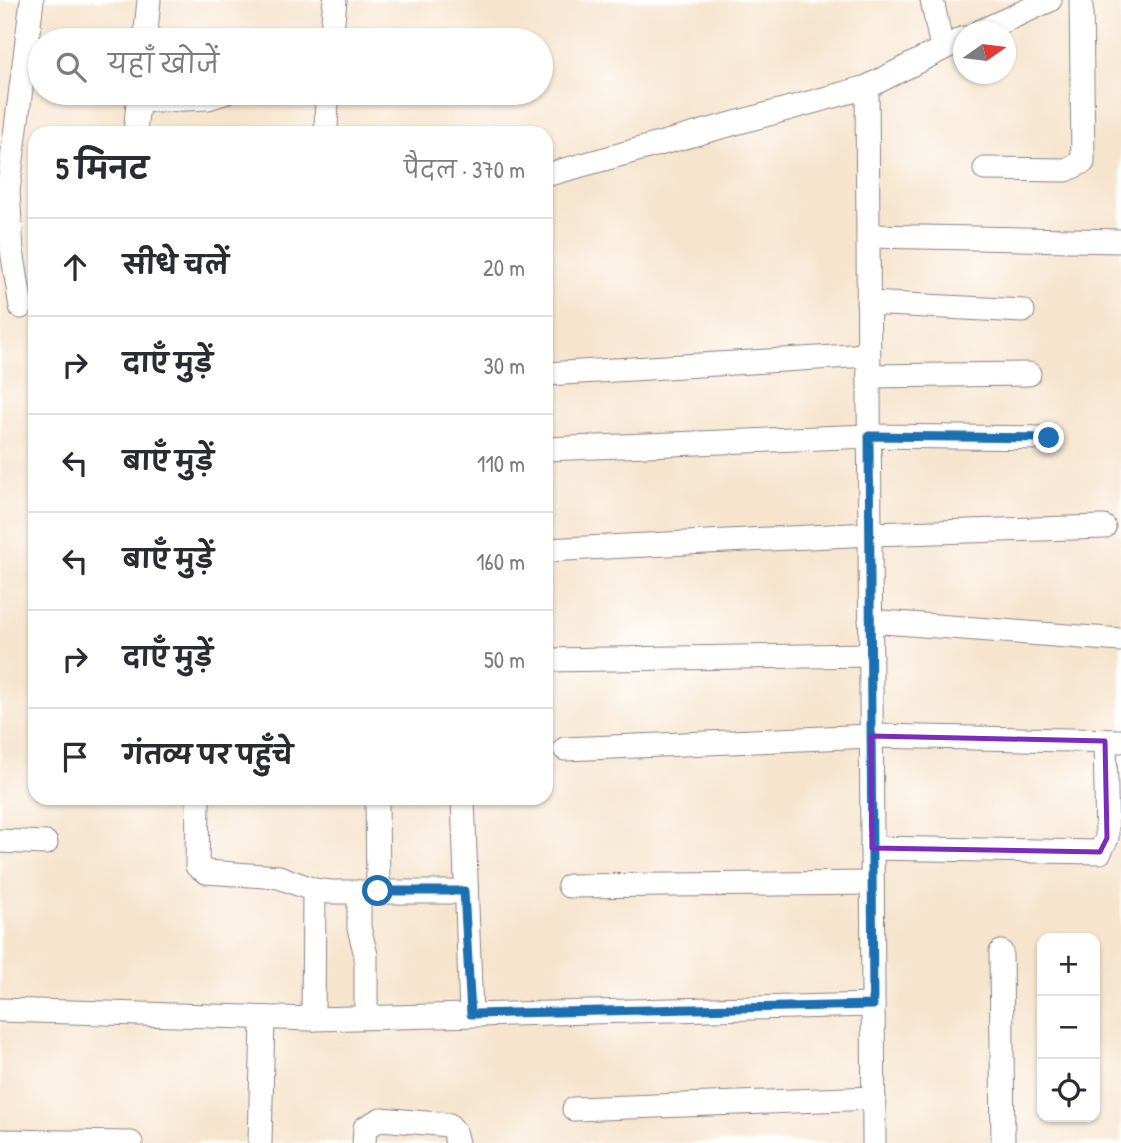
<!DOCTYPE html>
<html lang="hi">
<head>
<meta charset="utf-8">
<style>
  body { margin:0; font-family:"Patrick Hand","Playpen Sans Deva",sans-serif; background:#f7f7f7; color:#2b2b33 }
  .controls { position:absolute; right:21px; bottom:21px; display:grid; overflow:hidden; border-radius:14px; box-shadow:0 2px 5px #0004 }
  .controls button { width:63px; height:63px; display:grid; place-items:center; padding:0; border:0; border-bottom:2px solid #e1e1e2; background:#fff; color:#2b2b33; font:35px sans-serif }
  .compass { position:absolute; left:953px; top:21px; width:63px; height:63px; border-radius:50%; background:#fff; box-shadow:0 2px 5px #0004; rotate:76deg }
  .stop { position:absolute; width:21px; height:21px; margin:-16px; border:5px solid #1f6fb2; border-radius:50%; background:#fff }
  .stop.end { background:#1f6fb2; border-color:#fff; box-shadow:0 2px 7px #0008 }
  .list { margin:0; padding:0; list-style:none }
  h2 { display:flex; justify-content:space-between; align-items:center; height:91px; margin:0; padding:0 28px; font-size:30px }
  h2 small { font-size:23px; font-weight:400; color:#7c7c81 }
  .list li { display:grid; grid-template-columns:46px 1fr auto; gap:21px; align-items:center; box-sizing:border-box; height:98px; padding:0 28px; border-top:2px solid #e1e1e2 }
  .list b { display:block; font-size:26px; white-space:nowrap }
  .list em { font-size:23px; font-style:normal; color:#7c7c81 }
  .icon { flex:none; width:38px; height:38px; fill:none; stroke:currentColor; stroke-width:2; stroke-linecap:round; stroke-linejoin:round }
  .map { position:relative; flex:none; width:1121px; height:1143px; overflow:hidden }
  .search { position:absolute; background:#fff; box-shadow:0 2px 5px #0004; left:28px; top:28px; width:525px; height:77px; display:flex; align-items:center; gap:18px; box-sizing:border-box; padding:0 24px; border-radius:38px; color:#7c7c81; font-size:26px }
  .panel { position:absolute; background:#fff; box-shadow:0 2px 5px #0004; left:28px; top:126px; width:525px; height:679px; border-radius:21px }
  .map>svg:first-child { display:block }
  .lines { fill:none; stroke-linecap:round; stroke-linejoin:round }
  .street-casing { stroke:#8c8384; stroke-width:25 }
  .street { stroke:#fff; stroke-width:23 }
  .route { stroke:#1f6fb2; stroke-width:9 }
  .marked { fill:none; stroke:#7b2cbf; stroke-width:5; stroke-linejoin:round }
</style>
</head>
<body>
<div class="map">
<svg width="1121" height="1143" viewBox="0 0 1121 1143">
  <rect width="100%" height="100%" fill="#fff"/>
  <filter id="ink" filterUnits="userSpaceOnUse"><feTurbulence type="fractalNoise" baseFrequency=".0143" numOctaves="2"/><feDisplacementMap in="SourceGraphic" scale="14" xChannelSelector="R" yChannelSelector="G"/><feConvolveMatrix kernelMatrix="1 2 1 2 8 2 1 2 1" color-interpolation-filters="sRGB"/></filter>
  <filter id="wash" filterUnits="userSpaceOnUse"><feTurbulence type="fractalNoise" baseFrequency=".00686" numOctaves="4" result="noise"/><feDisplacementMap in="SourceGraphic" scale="28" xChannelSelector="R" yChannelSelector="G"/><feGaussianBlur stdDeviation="1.57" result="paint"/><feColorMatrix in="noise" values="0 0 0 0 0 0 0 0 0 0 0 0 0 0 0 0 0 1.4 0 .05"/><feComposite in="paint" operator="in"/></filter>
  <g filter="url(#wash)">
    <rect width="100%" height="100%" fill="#f6e4cc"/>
  </g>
  <g filter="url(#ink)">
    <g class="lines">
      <defs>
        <g id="street">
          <polyline points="932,0 942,48"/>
          <polyline points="979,32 1050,0"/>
          <polyline points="145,40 149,0"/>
          <polyline points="331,40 335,0"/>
          <polyline points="867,87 874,1143"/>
          <polyline points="138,101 208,98 224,93"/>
          <polyline points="135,133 139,93"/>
          <polyline points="326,133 327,93"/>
          <polyline points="985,169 1066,170 1083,162 1081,0"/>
          <polyline points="546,175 867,87 964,38"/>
          <polyline points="868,236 1121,241"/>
          <polyline points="868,303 1023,311"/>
          <polyline points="21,307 12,250 8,192 32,0"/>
          <polyline points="546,374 868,355"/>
          <polyline points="869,376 1029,374"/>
          <polyline points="546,449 869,436 1049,438"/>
          <polyline points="546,550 870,534 1104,527"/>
          <polyline points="870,621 1121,640"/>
          <polyline points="546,660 871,655"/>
          <polyline points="565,749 871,736 1121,741"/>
          <polyline points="198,798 197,866 206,872 279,877 314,890 331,892 464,892"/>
          <polyline points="377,798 378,892"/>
          <polyline points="463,798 471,1014"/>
          <polyline points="0,841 46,843"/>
          <polyline points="872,848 1100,852 1107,838 1105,741"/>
          <polyline points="569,886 872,883"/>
          <polyline points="359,892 359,928 366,955 366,1017"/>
          <polyline points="1001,952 1003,1143"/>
          <polyline points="0,1010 313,1019 873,1005"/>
          <polyline points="313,1019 314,890"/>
          <polyline points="574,1109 874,1098"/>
          <polyline points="0,1141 131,1143"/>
          <polyline points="260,1143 263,1018"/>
          <polyline points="364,1143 365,1128 381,1119 449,1125 454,1131 457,1143"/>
        </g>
      </defs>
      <use href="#street" class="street-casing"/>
      <use href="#street" class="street"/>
    </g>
  </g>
  <g class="lines" filter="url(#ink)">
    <polyline class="route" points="378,891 464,891 471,1014 873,1005 869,436 1049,438"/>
  </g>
  <path class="marked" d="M871 736 1105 741 1107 838 1100 852 872 848Z"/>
</svg>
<div class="controls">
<button>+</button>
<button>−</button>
<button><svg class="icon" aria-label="locate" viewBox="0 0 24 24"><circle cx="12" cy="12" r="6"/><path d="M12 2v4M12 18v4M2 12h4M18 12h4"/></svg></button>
</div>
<svg class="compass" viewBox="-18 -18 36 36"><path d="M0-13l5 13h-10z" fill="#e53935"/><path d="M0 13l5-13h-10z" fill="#7c7c81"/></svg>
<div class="stop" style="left:378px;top:891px"></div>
<div class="stop end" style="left:1049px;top:438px"></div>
<div class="search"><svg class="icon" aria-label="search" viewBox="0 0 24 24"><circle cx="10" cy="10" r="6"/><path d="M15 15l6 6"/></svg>यहाँ खोजें</div>
<section class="panel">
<h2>5 मिनट<small>पैदल · 370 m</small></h2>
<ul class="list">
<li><svg class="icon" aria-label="ahead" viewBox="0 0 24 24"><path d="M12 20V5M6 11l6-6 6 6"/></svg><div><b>सीधे चलें</b></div><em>20 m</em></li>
<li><svg class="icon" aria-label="right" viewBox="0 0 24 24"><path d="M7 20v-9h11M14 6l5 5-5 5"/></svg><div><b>दाएँ मुड़ें</b></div><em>30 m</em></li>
<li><svg class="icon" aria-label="left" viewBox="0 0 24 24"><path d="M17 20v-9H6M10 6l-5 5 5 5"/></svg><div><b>बाएँ मुड़ें</b></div><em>110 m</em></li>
<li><svg class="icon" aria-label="left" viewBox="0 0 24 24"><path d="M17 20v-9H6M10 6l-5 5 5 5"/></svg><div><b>बाएँ मुड़ें</b></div><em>160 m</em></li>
<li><svg class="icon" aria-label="right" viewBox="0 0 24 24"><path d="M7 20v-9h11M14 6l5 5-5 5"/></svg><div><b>दाएँ मुड़ें</b></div><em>50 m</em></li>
<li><svg class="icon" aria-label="arrive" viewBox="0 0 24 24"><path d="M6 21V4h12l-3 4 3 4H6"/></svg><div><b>गंतव्य पर पहुँचे</b></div></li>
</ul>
</section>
</div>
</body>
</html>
